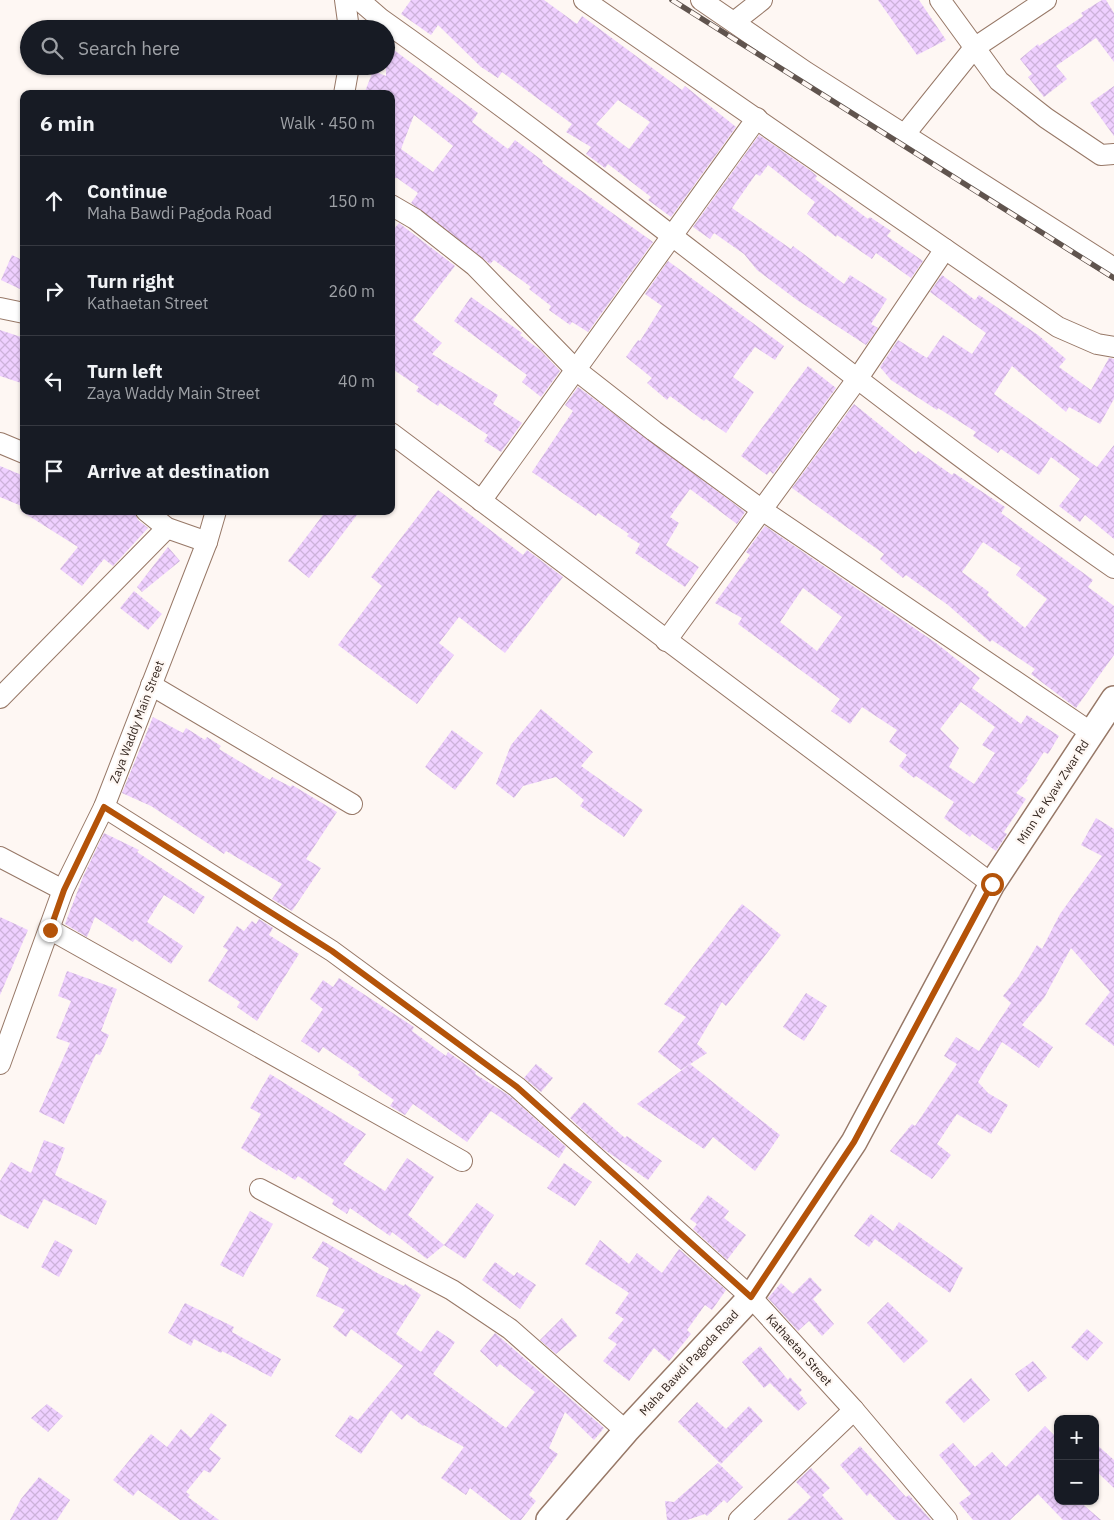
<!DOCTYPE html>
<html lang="en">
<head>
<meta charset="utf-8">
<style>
  body { margin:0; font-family:"IBM Plex Sans",sans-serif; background:#242831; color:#f1f3f6 }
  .controls { position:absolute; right:15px; bottom:15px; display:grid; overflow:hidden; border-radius:10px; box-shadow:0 1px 4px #0004 }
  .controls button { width:45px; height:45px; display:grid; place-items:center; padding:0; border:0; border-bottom:1px solid #363941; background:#171b24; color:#f1f3f6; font:25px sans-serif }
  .stop { position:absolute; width:15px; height:15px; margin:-11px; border:4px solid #b45309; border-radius:50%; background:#fff }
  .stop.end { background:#b45309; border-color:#fff; box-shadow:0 1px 5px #0008 }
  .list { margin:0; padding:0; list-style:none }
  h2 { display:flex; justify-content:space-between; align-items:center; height:65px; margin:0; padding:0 20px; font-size:21px }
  h2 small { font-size:16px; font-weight:400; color:#9ea1a6 }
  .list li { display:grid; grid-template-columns:32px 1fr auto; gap:15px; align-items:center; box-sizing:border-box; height:90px; padding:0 20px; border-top:1px solid #363941 }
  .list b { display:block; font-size:19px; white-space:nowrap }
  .list p { margin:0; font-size:16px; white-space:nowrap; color:#9ea1a6 }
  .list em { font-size:16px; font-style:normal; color:#9ea1a6 }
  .icon { flex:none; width:28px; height:28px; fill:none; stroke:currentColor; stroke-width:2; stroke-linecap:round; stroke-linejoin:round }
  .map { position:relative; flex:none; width:1114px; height:1520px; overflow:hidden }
  .search { position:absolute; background:#171b24; box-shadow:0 1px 4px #0004; left:20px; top:20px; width:375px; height:55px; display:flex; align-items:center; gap:12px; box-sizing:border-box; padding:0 18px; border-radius:28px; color:#9ea1a6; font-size:19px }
  .panel { position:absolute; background:#171b24; box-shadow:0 1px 4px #0004; left:20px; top:90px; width:375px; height:425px; border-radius:10px }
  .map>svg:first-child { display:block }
  .building { fill:url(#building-cross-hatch); fill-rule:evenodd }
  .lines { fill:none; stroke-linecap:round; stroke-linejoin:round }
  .minor-casing { stroke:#977867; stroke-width:22 }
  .tertiary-casing { stroke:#977867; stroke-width:28 }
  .minor { stroke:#fff; stroke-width:20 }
  .tertiary { stroke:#fff; stroke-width:25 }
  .rail-casing { stroke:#60544e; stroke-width:5.5 }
  .rail { stroke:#fef7f3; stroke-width:4; stroke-dasharray:11; stroke-linecap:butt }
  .route { stroke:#b45309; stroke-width:6 }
  .labels { text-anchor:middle; stroke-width:4.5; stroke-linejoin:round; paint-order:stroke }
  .street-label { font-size:12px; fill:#32251e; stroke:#fef7f3 }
</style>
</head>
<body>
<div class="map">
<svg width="1114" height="1520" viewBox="0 0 1114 1520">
  <defs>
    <pattern id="building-cross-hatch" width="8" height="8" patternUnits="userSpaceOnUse" patternTransform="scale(1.25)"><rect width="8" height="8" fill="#efd0ff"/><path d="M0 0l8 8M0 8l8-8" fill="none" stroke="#cdb2da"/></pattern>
  </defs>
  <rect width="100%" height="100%" fill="#fef7f3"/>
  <g class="building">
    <path d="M411 0H544L577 24 582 16 682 90 685 86 736 127 671 217 648 200 651 197 608 164 605 168 586 154 591 147 566 132 572 124 502 72 498 78 481 67 438 25 431 35 401 14ZM618 100 650 122 629 149 596 124Z"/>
    <polygon points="878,0 919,0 946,40 917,55"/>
    <polygon points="1102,0 1106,0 1114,13 1114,62 1096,38 1056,66 1067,79 1044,97 1028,77 1032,74 1020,59 1038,44 1039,46 1083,16 1081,13"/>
    <path d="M386 44 478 113 472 122 508 149 515 140 543 161 542 163 653 242 588 332 572 322 570 325 549 310 551 306 529 289 531 287 494 260 490 264 411 203 418 193 397 178H391V94H364L373 71 386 76ZM414 115 453 146 433 172 401 149Z"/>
    <polygon points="1114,86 1114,136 1090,103"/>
    <polygon points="759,135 811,171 817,176 815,179 868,219 870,217 891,231 887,236 923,261 911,278 876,253 872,259 837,235 836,237 807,214 815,202 768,165 760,176 756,174 732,208 791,249 793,246 844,284 850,275 887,299 871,324 878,328 866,345 797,300 757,270 744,254 714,233 710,239 693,227"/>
    <polygon points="399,223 455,266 413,320 442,343 432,354 498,395 493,404 522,423 501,452 484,441 488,435 440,403 438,406 416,391 419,387 391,368 391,233"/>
    <polygon points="12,255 24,261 24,291 1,280"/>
    <polygon points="668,261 784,346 775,360 755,347 733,377 754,392 726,433 706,419 704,421 670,396 667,400 647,383 652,378 626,357 638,340 640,341 662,306 645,294"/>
    <polygon points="942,275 975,300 979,295 1038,335 1066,359 1059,367 1091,390 1109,358 1114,359 1114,399 1100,424 1069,407 1066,412 1012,366 994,394 1097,467 1114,445 1114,539 1085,515 1080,522 1059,506 1080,479 1051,457 1039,475 1001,449 998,453 973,436 976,432 938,408 937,410 891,380 880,367 898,340 927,358 943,335 972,354 986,333 930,292"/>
    <polygon points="471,297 522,333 520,335 540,350 560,371 541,397 522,382 527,375 454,321"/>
    <polygon points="0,330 24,338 24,384 0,376"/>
    <polygon points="808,366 836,388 773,474 770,471 767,475 741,456"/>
    <polygon points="578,387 745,512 737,524 690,489 670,517 679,523 666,545 699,567 685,587 635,553 640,544 627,536 629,534 598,513 596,516 532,472 573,411 565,405"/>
    <path d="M854 404 916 454 918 451 952 475 954 473 1005 507 1001 513 1093 580 1088 587 1114 606V655L1076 708 1031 674 1035 669 992 640 990 642 948 605 906 575 903 578 880 559 884 554 792 488ZM983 542 1021 568 1016 575 1047 599 1025 628 987 595 989 592 962 572Z"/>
    <polygon points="0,466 24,476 24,507 0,497"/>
    <polygon points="438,490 523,555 527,550 563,577 505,653 459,617 439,643 454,655 417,704 338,645 382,586 371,577"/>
    <polygon points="21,511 134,511 138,520 148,528 113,566 104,559 82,586 60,569 78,547"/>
    <polygon points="326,511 360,511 309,578 288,561"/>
    <path d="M765 526 936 643 980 678 972 688 1021 724 1027 715 1059 736 1048 754 1044 752 1026 779 1028 780 1016 793 1026 799 1004 832 1007 834 996 851 972 834 970 837 944 818 954 802 916 776 914 778 899 766 907 755 889 742 897 730 862 707 850 724 831 711 840 699 738 624 742 618 715 603 750 555 746 552ZM803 588 842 617 817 651 780 622ZM961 702 995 727 982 745 995 753 974 784 949 767 959 748 940 729Z"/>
    <polygon points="168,547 180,561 142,592 137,587"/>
    <polygon points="134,591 162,614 148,630 120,608"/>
    <polygon points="541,709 593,752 581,766 643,810 624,837 580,806 584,800 556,777 523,786 514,798 496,784 511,745"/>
    <polygon points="153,717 183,733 186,728 205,740 207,737 221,746 219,749 270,780 272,777 291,787 292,785 337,812 306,859 321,868 292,911 272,899 282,884 226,851 224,854 151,806 122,793"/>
    <polygon points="452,730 483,753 455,790 425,767"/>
    <polygon points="1096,818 1114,829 1114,1046 1085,1024 1110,992 1071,948 1044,998 1022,1025 1053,1047 1039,1068 1002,1042 978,1082 988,1093 1008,1105 991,1134 957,1114 937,1144 951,1155 932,1179 890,1151 912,1124 915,1126 957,1064 944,1056 956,1037 979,1051 1011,1003 1003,996 1018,977 1037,945 1042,949 1060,914 1102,856 1081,845"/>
    <polygon points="104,833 139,850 137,852 205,897 194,914 164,895 147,922 183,946 171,964 135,939 133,942 95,917 87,937 65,924 83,877"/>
    <polygon points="742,904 781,935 726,1006 722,1002 697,1044 707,1053 681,1070 658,1052 686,1017 664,1004"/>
    <polygon points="0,917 28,930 0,995"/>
    <polygon points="259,919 273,928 269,935 299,954 257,1021 237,1007 240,1002 208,981 228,950 223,947 237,926 244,931 252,921 256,924"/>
    <polygon points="67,971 117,989 101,1031 109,1035 100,1055 96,1054 64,1124 39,1112 70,1043 56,1038 71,1001 58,996"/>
    <polygon points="339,978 414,1027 412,1031 446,1056 448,1052 476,1072 475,1074 510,1096 566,1147 559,1158 491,1111 467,1142 413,1104 405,1115 390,1106 394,1100 358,1075 360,1072 323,1047 319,1053 301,1041 323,1009 310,999 323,980 333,987"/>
    <polygon points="806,993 827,1006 804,1041 783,1027"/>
    <polygon points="536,1064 553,1078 541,1092 524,1078"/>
    <polygon points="690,1064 780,1135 755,1171 713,1137 704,1149 637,1104"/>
    <polygon points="270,1074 366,1134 343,1164 385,1191 407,1158 434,1177 408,1215 444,1245 427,1259 392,1232 390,1236 350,1208 347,1214 332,1204 334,1200 298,1176 295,1180 278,1169 277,1171 241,1148 261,1114 250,1108"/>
    <polygon points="584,1102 625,1138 627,1136 662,1161 648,1180 602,1148 570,1118"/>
    <polygon points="44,1140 65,1148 55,1175 107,1201 96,1225 44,1199 28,1229 0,1214 0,1181 11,1162 31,1173"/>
    <polygon points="564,1163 592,1182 575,1206 547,1188"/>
    <polygon points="708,1195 729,1211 724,1218 746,1235 727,1260 693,1229 697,1224 690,1219"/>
    <polygon points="477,1203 494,1215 465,1259 444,1245"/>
    <polygon points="250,1211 273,1224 243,1277 220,1265"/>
    <polygon points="871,1214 893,1231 899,1222 963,1268 950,1293 875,1239 869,1247 854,1236"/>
    <polygon points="55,1240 73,1250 59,1277 41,1267"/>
    <polygon points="600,1240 629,1264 637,1253 662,1273 679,1249 726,1290 712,1310 705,1305 687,1330 691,1334 669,1361 654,1348 629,1381 603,1361 617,1344 608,1338 624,1319 615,1313 629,1293 585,1264"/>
    <polygon points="323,1241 379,1274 404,1286 405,1284 421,1295 396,1334 421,1352 437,1330 455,1342 433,1374 506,1428 535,1392 500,1364 497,1367 480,1351 495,1333 604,1428 594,1440 565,1412 549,1448 558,1454 529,1495 536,1501 521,1520 511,1520 470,1488 466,1495 441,1478 464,1447 424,1425 423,1426 407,1414 402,1420 391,1410 361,1454 335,1436 350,1415 358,1420 403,1366 351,1329 346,1337 333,1327 345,1310 316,1296 329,1268 312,1258"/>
    <polygon points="495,1262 514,1276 517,1272 536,1285 520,1309 482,1280"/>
    <polygon points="810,1277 822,1290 813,1299 834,1324 822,1336 809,1321 798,1331 768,1298 781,1283 793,1294"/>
    <polygon points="888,1302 928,1341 904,1363 867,1323"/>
    <polygon points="185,1303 234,1327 232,1332 281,1359 271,1377 222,1351 221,1353 194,1339 191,1346 168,1333"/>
    <polygon points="562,1318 577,1336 556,1354 540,1340"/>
    <polygon points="1087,1329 1103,1343 1087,1361 1071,1347"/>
    <polygon points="760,1346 788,1380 790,1377 802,1390 799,1393 807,1403 798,1411 770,1383 764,1388 742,1362"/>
    <polygon points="1033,1361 1047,1378 1028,1392 1015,1374"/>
    <polygon points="971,1378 990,1400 964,1423 945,1402"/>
    <polygon points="697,1402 726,1429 749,1406 763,1421 721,1464 678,1422"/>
    <polygon points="47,1404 63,1416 48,1432 31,1418"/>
    <polygon points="211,1413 227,1425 209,1449 221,1458 210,1473 204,1470 186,1492 190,1495 188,1497 219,1520 180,1520 138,1490 133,1496 113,1480 151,1434 167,1447 181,1429 191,1438"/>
    <polygon points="1045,1426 1058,1439 1058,1501 1079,1501 1101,1520 1063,1520 1038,1494 1010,1520 973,1520 959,1503 971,1494 939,1455 953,1443 975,1467 992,1452 1006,1467"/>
    <polygon points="1095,1443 1114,1460 1114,1488 1095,1470"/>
    <polygon points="860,1446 906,1497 909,1495 931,1520 896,1520 870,1493 867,1496 840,1465"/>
    <polygon points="718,1463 743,1487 727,1503 724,1500 707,1516 705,1514 687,1520 667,1520 665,1501 674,1502"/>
    <polygon points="811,1468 830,1488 822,1495 844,1520 787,1520 811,1497 796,1482"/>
    <polygon points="39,1477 70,1500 57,1520 10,1520 21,1499"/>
  </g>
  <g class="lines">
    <defs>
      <g id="minor">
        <polyline points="345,0 349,29"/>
        <path d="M359 0 381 19C630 195 864 393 1114 568"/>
        <polyline points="584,0 1058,327 1097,344 1114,347"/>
        <polyline points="701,0 806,72 1114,268"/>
        <polyline points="940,0 999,81 1046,118 1101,155 1114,154"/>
        <polyline points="734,22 762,0"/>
        <polyline points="344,94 349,66"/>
        <polyline points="905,134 974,48 1046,0"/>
        <polyline points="391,205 415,219 475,266 576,370 654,431 762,510 1092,733"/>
        <polyline points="0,308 24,313"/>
        <polyline points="391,433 992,884"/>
        <polyline points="0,443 24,453"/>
        <polyline points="481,501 757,118"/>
        <polyline points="146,511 167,528 207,542"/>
        <polyline points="666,641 858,378 945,249"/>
        <polyline points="151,685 352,804"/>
        <polyline points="0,698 167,528"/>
        <polyline points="104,807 332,951 517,1087 751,1297 854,1410 947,1520"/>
        <polyline points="0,857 63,890"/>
        <polyline points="51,930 462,1161"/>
        <polyline points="0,1064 63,890 104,807 207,542 216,511"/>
        <polyline points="260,1189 452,1290 510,1329 626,1431"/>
        <polyline points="739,1520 854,1410"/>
      </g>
      <polyline id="tertiary" points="549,1520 626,1431 751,1297 854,1142 992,884 1114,699"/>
    </defs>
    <use href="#minor" class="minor-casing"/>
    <use href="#tertiary" class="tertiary-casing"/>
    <use href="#minor" class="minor"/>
    <use href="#tertiary" class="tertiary"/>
    <defs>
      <polyline id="rail" points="672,0 1114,278"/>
    </defs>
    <use href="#rail" class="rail-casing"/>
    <use href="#rail" class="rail"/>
  </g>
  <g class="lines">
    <polyline class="route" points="50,930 64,890 104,807 332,951 517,1087 751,1297 854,1142 992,884"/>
  </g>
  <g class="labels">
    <g class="street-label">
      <text transform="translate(137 722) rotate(-69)" y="4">Zaya Waddy Main Street</text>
      <text transform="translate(1053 792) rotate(-57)" y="4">Minn Ye Kyaw Zwar Rd</text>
      <text transform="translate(799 1350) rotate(48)" y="4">Kathaetan Street</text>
      <text transform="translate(689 1363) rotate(-47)" y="4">Maha Bawdi Pagoda Road</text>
    </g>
  </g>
</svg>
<div class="controls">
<button>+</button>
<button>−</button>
</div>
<div class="stop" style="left:992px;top:884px"></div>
<div class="stop end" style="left:50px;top:930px"></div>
<div class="search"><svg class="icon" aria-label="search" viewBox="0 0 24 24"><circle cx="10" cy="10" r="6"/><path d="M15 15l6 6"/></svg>Search here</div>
<section class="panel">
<h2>6 min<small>Walk · 450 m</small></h2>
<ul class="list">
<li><svg class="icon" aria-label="ahead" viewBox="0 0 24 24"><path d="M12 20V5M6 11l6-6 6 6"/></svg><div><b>Continue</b><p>Maha Bawdi Pagoda Road</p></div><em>150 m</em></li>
<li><svg class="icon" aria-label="right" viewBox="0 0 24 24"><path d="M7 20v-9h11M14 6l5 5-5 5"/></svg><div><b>Turn right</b><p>Kathaetan Street</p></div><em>260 m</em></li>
<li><svg class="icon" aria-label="left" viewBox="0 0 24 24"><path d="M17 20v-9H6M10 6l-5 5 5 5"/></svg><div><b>Turn left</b><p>Zaya Waddy Main Street</p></div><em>40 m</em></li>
<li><svg class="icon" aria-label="arrive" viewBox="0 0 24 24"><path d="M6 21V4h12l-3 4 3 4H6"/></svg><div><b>Arrive at destination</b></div></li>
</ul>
</section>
</div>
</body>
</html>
